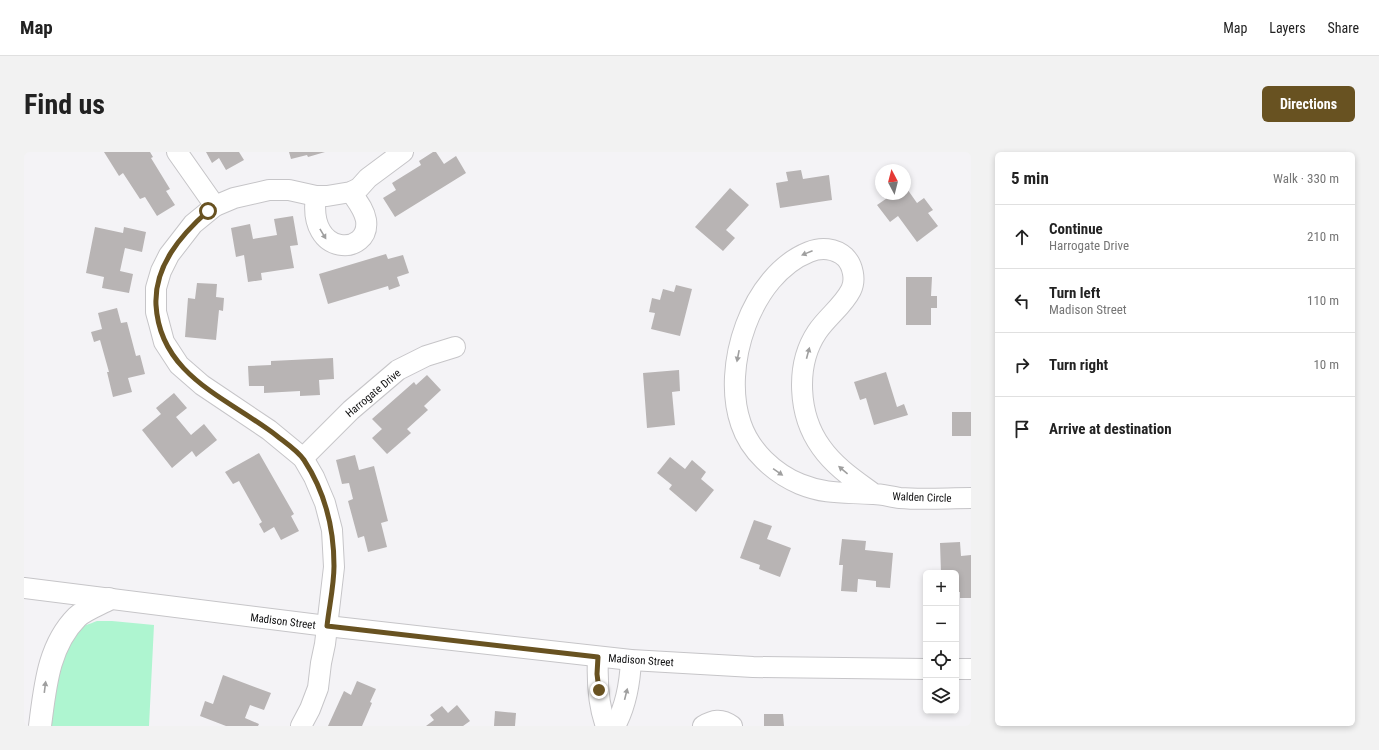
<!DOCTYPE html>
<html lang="en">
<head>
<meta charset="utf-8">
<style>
  body { margin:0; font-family:"Roboto Condensed",sans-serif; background:#f2f2f2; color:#222 }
  .controls { position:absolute; right:12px; bottom:12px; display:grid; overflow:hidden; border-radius:6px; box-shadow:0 2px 6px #0003 }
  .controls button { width:36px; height:36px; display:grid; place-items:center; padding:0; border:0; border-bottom:1px solid #e0e0e0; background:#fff; color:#222; font:20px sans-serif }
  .compass { position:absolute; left:851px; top:12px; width:36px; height:36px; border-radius:50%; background:#fff; box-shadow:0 2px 6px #0003; rotate:353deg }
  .stop { position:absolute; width:12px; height:12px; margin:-9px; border:3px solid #685221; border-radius:50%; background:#fff }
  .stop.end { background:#685221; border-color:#fff; box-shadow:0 1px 4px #0008 }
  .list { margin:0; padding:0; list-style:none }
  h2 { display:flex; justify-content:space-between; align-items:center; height:52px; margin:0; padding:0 16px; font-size:17px }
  h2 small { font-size:13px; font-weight:400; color:#767676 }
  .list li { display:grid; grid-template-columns:26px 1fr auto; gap:12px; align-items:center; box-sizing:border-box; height:64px; padding:0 16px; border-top:1px solid #e0e0e0 }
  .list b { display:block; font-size:15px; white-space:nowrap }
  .list p { margin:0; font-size:13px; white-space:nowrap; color:#767676 }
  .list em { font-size:13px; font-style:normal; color:#767676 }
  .icon { flex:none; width:22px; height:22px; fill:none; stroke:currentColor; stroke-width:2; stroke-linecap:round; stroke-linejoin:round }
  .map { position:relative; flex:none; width:947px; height:574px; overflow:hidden; border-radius:6px }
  header { display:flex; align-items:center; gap:24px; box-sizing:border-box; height:56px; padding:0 20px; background:#fff; border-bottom:1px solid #e0e0e0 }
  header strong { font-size:19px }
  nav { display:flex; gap:22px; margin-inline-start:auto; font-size:14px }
  .intro { display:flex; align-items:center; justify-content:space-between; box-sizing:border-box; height:96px; padding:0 24px }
  h1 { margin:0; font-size:28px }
  .button { padding:10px 18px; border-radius:6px; background:#685221; color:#fff; font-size:14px; font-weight:700 }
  main { display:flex; gap:24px; padding:0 24px }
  aside { flex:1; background:#fff; border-radius:6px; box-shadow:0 2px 6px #0003 }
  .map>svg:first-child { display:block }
  .green { fill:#aef5d0 }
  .building { fill:#b8b4b4 }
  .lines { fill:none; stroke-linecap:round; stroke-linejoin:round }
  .minor-casing { stroke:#c6c5c8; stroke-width:22 }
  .major-casing { stroke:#c6c5c8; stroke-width:24 }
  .minor { stroke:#fff; stroke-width:20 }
  .major { stroke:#fff; stroke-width:22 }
  .oneway { fill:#9f9f9f }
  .route { stroke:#685221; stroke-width:5 }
  .labels { text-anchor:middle; stroke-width:3.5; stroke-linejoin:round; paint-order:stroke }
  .street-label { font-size:11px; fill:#0e0e0f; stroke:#fff }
</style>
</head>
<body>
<header>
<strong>Map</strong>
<nav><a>Map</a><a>Layers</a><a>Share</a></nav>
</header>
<div class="intro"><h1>Find us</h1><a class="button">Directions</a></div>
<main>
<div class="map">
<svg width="947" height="574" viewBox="0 0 947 574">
  <rect width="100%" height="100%" fill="#f4f3f6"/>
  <path class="green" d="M73 469H88L130 473 125 574H26C29 547 31 499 51 479 56 474 66 472 73 469Z"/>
  <g class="building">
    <polygon points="80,0 126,0 129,5 127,6 146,37 142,39 151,53 133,64 121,45 116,47 99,21 95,24"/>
    <polygon points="182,0 215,0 220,8 202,18 195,6 188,11"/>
    <polygon points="265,0 301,0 284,5 283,3 267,7"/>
    <polygon points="409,0 412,0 420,12 432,4 442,21 371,65 359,46 372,38 368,31 397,13 395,9"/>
    <polygon points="777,18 779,27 805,23 808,48 756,56 752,31 764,29 762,20"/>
    <polygon points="881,34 893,51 900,46 909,58 904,61 914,74 893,90 874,64 866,70 853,53 869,42 881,42"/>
    <polygon points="706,36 725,53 702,78 711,86 699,99 671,75"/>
    <polygon points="269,64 274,93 266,94 270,116 237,121 238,128 224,130 220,103 212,105 207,76 226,72 229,87 253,83 250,67"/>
    <polygon points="71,75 99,81 100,75 122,80 118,100 101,96 96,119 109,122 105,141 78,136 80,125 62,121"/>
    <polygon points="362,102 364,107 379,103 385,121 373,125 376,134 365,138 364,134 304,152 295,122"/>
    <polygon points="882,125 908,125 907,144 913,144 913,156 907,156 907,173 882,173"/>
    <polygon points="173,131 193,132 192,145 200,146 199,159 195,158 192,188 161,185 164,146 171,147"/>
    <polygon points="652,133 668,137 656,184 627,177 631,161 625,160 628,146 636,148 639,137 650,140"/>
    <polygon points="93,156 97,171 103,170 112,204 116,203 121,222 104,226 108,240 89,245 83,220 85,220 76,188 70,190 67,180 78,177 74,161"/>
    <polygon points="309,206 310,227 295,228 296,243 276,244 276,239 240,241 240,234 225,234 224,214 247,213 247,209"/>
    <polygon points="655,218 656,239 648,240 651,273 623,276 619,221"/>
    <polygon points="862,220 873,255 880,252 884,263 850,273 842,246 836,248 830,230"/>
    <polygon points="403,223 417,238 400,254 404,258 383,277 387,281 363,302 348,286 358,277 348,267 390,230 392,233"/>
    <polygon points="150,241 163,256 152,265 167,283 180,272 193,288 172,305 168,299 148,316 118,278 137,262 132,256"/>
    <rect x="928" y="260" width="19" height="24"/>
    <polygon points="235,301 270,362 267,364 275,379 257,388 250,375 240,381 235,372 238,370 215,329 209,332 201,320"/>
    <polygon points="331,303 335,318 350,314 364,369 357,371 363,395 344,400 340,384 334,386 324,349 329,347 325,331 318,332 312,308"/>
    <polygon points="646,305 661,317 668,308 682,320 677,327 690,338 672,360 645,337 648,333 633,321"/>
    <polygon points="730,368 748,374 743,387 767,396 756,425 735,417 736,413 716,406"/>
    <polygon points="818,387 842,389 841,398 869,401 866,436 852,435 852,429 834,427 833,440 817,439 819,413 815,413"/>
    <polygon points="936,390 937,404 947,403 947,446 936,446 936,440 932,440 932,421 917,421 916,391"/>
    <polygon points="199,523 247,541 240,558 226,553 221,566 235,572 234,574 202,574 176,564 181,549 189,552"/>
    <polygon points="333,529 352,537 346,550 348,551 338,574 304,574 320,539 327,543"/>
    <polygon points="433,553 446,569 439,574 402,574 410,568 406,563 418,554 424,561"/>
    <polygon points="471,559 492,561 491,574 470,574"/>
    <polygon points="740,562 759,562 760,574 740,574"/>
  </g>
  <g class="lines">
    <defs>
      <g id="minor">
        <polyline points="153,0 191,54"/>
        <path d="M292 44C283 106 347 104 342 68 340 57 333 49 327 40"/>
        <polyline points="279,306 327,258 374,218 402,204 431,195"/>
        <path d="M850 342C831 328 811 315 797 295 774 263 771 213 793 180 803 165 819 154 827 138 832 128 829 113 821 105 811 96 797 95 785 100 727 123 697 215 717 272 726 299 750 321 776 332 803 343 821 340 849 342 858 342 867 345 876 346 899 348 924 346 947 346"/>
        <polyline points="0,436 303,474 607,508 729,515 902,517"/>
        <path d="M574 505C573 527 574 553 582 574"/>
        <polyline points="932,517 947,517"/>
        <polyline points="277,574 286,557 294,536 297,511 301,492 310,415 308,378 301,351 290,325 279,306 245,278 178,233 155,213 140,190 135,171 132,160 132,136 137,119 145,103 169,72 191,54 210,46 245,38 265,38 292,44 303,44 327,40 335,36 344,26 379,0"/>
        <path d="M591 574C602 554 606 530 607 508"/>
        <path d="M679 574C689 568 697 566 708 574"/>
      </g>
      <path id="major" d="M16 574C21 536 24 494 53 465 60 458 76 452 85 447"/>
    </defs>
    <use href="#minor" class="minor-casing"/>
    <use href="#major" class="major-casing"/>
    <use href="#minor" class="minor"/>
    <use href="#major" class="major"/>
  </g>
  <defs><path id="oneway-solid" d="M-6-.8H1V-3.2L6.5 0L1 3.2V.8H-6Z"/></defs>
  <g class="oneway">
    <use href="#oneway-solid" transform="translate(299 82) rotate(59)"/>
    <use href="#oneway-solid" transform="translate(783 101) rotate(158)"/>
    <use href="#oneway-solid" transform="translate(784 201) rotate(-75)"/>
    <use href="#oneway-solid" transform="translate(714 204) rotate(101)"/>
    <use href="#oneway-solid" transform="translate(819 318) rotate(-140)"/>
    <use href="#oneway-solid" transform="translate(754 320) rotate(35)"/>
    <use href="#oneway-solid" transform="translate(21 535) rotate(-83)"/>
    <use href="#oneway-solid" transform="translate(602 542) rotate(-76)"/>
  </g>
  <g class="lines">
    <path class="route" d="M184 59C157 83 130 114 132 153 136 224 204 246 253 284 262 291 274 299 280 308 301 340 310 376 310 414 310 434 305 455 303 474L574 505 573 522 575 538"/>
  </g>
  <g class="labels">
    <g class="street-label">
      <text transform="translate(349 241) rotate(-40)" y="4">Harrogate Drive</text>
      <text transform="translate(898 345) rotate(2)" y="4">Walden Circle</text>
      <text transform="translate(259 469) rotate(7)" y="4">Madison Street</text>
      <text transform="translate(617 508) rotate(4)" y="4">Madison Street</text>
    </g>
  </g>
</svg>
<div class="controls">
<button>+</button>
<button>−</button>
<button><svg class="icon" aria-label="locate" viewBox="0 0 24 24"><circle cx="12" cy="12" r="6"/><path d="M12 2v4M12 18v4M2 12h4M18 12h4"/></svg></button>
<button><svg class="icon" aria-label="layers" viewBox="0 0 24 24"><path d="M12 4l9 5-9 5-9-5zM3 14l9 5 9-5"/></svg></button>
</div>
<svg class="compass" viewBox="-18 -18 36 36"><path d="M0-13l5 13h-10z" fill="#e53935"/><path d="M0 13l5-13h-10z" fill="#767676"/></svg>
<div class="stop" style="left:184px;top:59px"></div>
<div class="stop end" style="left:575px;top:538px"></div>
</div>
<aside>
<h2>5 min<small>Walk · 330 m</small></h2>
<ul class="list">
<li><svg class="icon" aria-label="ahead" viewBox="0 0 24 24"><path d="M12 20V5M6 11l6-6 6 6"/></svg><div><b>Continue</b><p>Harrogate Drive</p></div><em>210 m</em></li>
<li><svg class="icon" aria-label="left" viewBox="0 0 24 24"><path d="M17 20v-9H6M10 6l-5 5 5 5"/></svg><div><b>Turn left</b><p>Madison Street</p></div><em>110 m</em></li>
<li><svg class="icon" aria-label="right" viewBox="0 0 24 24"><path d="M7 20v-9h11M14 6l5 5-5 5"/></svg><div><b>Turn right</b></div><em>10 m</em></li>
<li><svg class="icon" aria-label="arrive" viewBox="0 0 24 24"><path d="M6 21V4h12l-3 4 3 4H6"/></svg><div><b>Arrive at destination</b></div></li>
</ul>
</aside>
</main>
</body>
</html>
